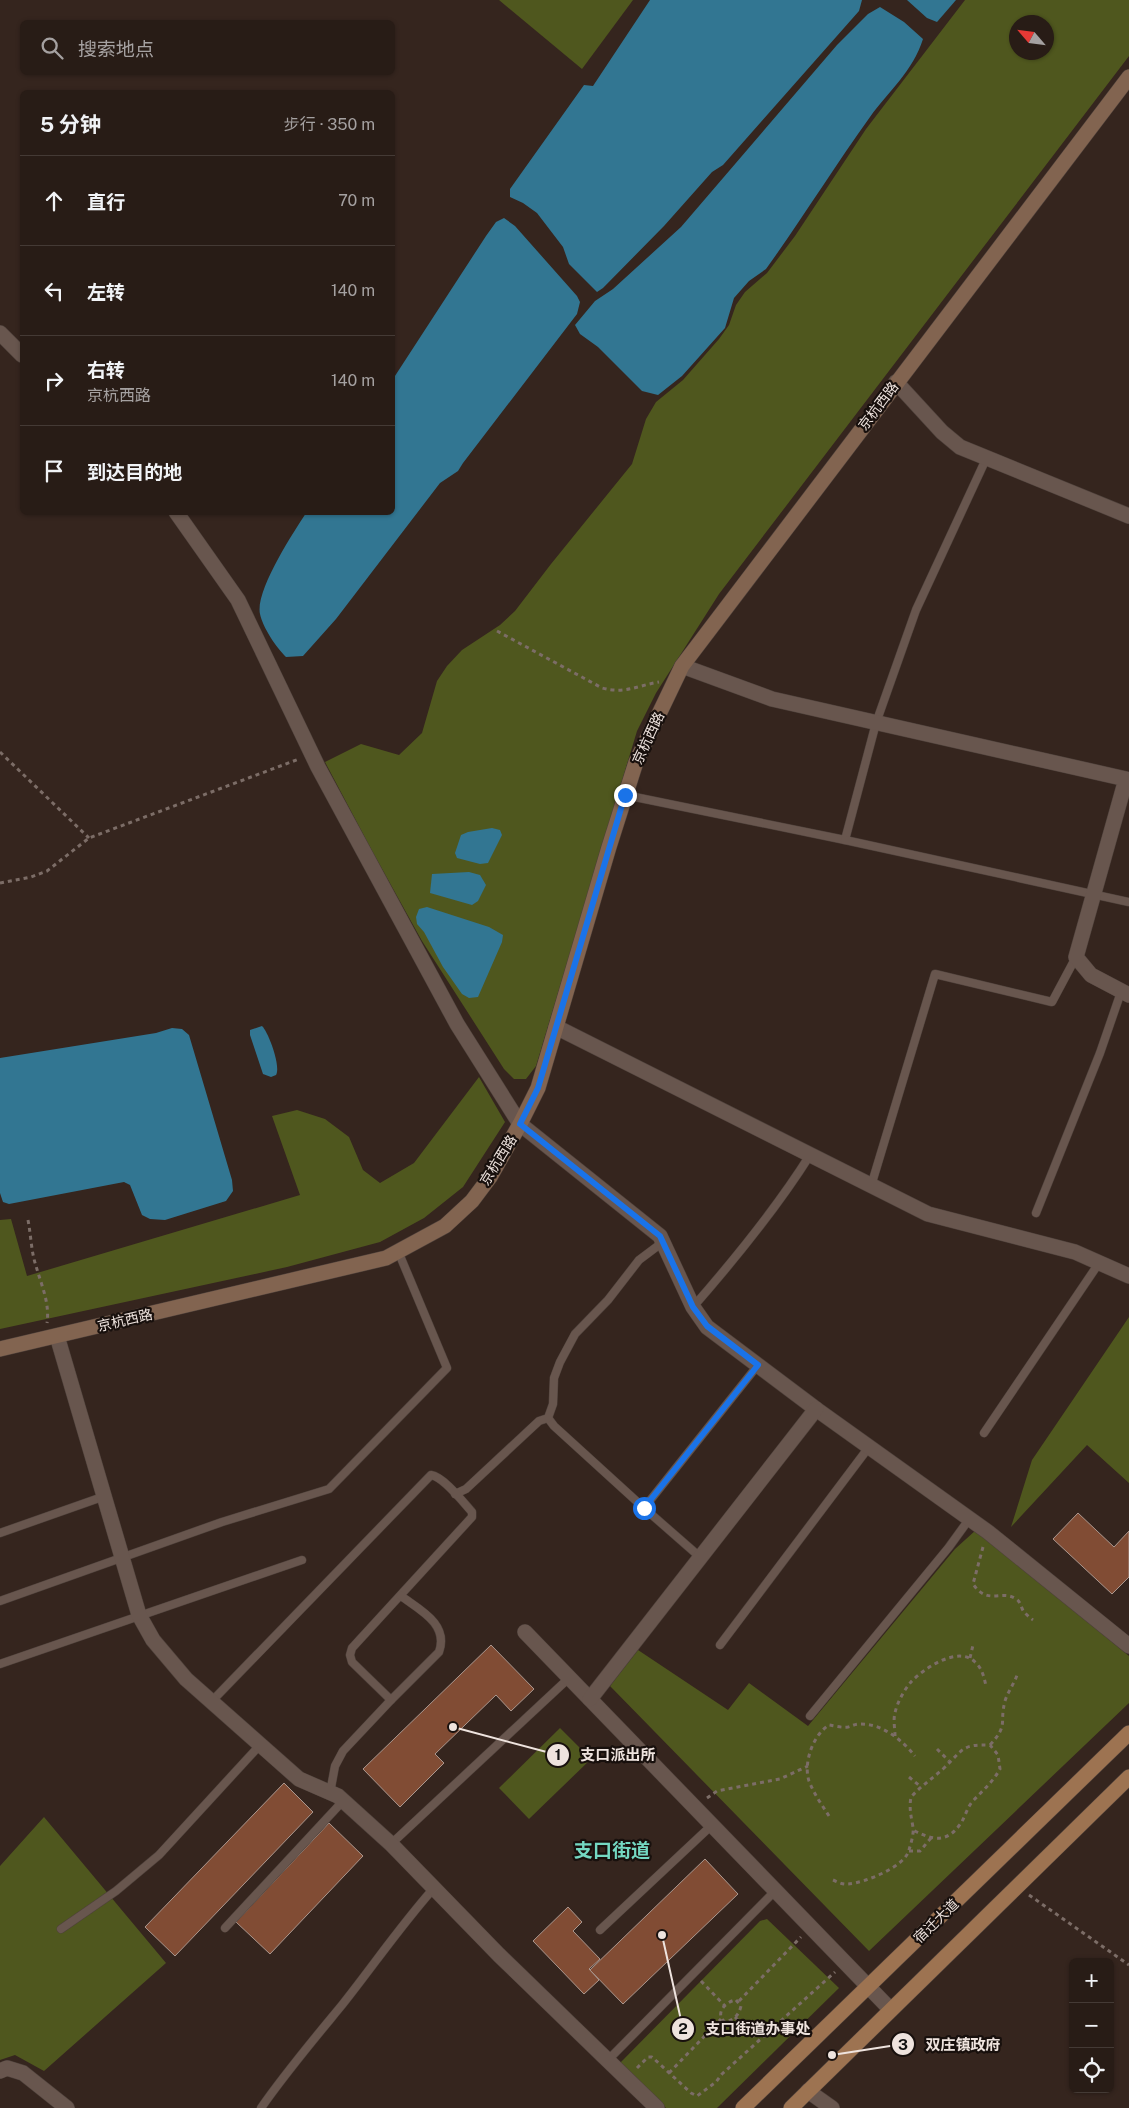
<!DOCTYPE html>
<html lang="zh">
<head>
<meta charset="utf-8">
<style>
  body { margin:0; font-family:"Public Sans","Noto Sans SC",sans-serif; background:#342923; color:#f1f3f6 }
  .controls { position:absolute; right:15px; bottom:15px; display:grid; overflow:hidden; border-radius:8px; box-shadow:0 1px 4px #0004 }
  .controls button { width:45px; height:45px; display:grid; place-items:center; padding:0; border:0; border-bottom:1px solid #443a35; background:#281c16; color:#f1f3f6; font:25px sans-serif }
  .compass { position:absolute; left:1009px; top:15px; width:45px; height:45px; border-radius:50%; background:#281c16; box-shadow:0 1px 4px #0004; rotate:298deg }
  .stop { position:absolute; width:15px; height:15px; margin:-11px; border:4px solid #1a73e8; border-radius:50%; background:#fff }
  .stop.end { background:#1a73e8; border-color:#fff; box-shadow:0 1px 5px #0008 }
  .list { margin:0; padding:0; list-style:none }
  h2 { display:flex; justify-content:space-between; align-items:center; height:65px; margin:0; padding:0 20px; font-size:21px }
  h2 small { font-size:16px; font-weight:400; color:#a5a1a1 }
  .list li { display:grid; grid-template-columns:32px 1fr auto; gap:15px; align-items:center; box-sizing:border-box; height:90px; padding:0 20px; border-top:1px solid #443a35 }
  .list b { display:block; font-size:19px; white-space:nowrap }
  .list p { margin:0; font-size:16px; white-space:nowrap; color:#a5a1a1 }
  .list em { font-size:16px; font-style:normal; color:#a5a1a1 }
  .icon { flex:none; width:28px; height:28px; fill:none; stroke:currentColor; stroke-width:2; stroke-linecap:round; stroke-linejoin:round }
  .map { position:relative; flex:none; width:1129px; height:2108px; overflow:hidden }
  .search { position:absolute; background:#281c16; box-shadow:0 1px 4px #0004; left:20px; top:20px; width:375px; height:55px; display:flex; align-items:center; gap:12px; box-sizing:border-box; padding:0 18px; border-radius:8px; color:#a5a1a1; font-size:19px }
  .panel { position:absolute; background:#281c16; box-shadow:0 1px 4px #0004; left:20px; top:90px; width:375px; height:425px; border-radius:8px }
  .map>svg:first-child { display:block }
  .green { fill:#4f571e; fill-rule:evenodd }
  .water { fill:#327692 }
  .building { fill:#814c34; stroke:#ab978e }
  .lines { fill:none; stroke-linecap:round; stroke-linejoin:round }
  .service-casing { stroke:#4e413b; stroke-width:9 }
  .minor-casing { stroke:#4e413b; stroke-width:16 }
  .secondary-casing { stroke:#4e413b; stroke-width:16 }
  .primary-casing { stroke:#4e413b; stroke-width:16 }
  .path { stroke:#7c6d67; stroke-width:3; stroke-dasharray:4 4; stroke-linecap:butt }
  .service { stroke:#68564e; stroke-width:8 }
  .minor { stroke:#68564e; stroke-width:15 }
  .secondary { stroke:#826450; stroke-width:15 }
  .primary { stroke:#9d7351; stroke-width:15 }
  .route { stroke:#1a73e8; stroke-width:6 }
  .labels { text-anchor:middle; stroke-width:4.5; stroke-linejoin:round; paint-order:stroke }
  .street-label { font-size:14px; fill:#eee3de; stroke:#18100d }
  .district-label { font-size:19px; font-weight:bold; fill:#74d8c2; stroke:#18100d }
  .leader { fill:none; stroke:#eee3de; stroke-width:2 }
  .callout-dot { fill:#eee3de; stroke:#18100d; stroke-width:2 }
  .mark-label { font-size:15px; text-anchor:middle; font-weight:bold; fill:#111 }
  .callout-label { font-size:15px; text-anchor:middle; font-weight:bold; fill:#eee3de; stroke:#18100d; stroke-width:4.5; stroke-linejoin:round; paint-order:stroke }
</style>
</head>
<body>
<div class="map">
<svg width="1129" height="2108" viewBox="0 0 1129 2108">
  <rect width="100%" height="100%" fill="#35251e"/>
  <g class="green">
    <polygon points="499,0 633,0 582,69"/>
    <path d="M965 0H1129V56L719 594 656 693 637 731 536 1066 526 1079H514L504 1069 422 941 371 849 325 762 361 744 399 755 422 733 437 681 447 666 462 650 500 625 515 611 551 564 632 464 646 419 656 402 683 380 719 339 729 325 736 305 745 292 767 273 795 236 866 129ZM1016 22H1046V52H1016Z"/>
    <polygon points="479,1077 505,1122 463,1187 424,1218 380,1242 287,1267 0,1329 0,1220 11,1219 27,1276 300,1195 272,1116 297,1110 325,1119 349,1137 363,1170 380,1183 414,1163"/>
    <polygon points="1129,1317 1129,1483 1087,1445 1011,1527 1032,1460"/>
    <polygon points="976,1530 1129,1656 1129,1703 869,1951 610,1686 638,1650 728,1710 749,1683 808,1726 955,1549"/>
    <polygon points="560,1728 591,1759 529,1819 499,1788"/>
    <polygon points="44,1817 166,1963 44,2071 15,2055 0,2060 0,1866"/>
    <polygon points="767,1919 839,1988 717,2108 666,2108 619,2064 760,1921"/>
  </g>
  <g class="water">
    <polygon points="650,0 862,0 859,11 723,165 712,172 664,226 603,288 597,292 569,264 563,247 537,213 523,203 510,197 510,189 584,85 593,86"/>
    <polygon points="907,0 956,0 937,22 927,18"/>
    <path d="M880 7 904 22 923 39C913 71 888 92 870 117 834 167 802 219 766 269L749 281 734 298 725 328 682 376 658 395 642 391 598 347 580 334 575 325 595 301 613 289 681 227 837 45 868 14Z"/>
    <path d="M504 218 515 226 577 296 580 302 577 314 463 463 458 471 440 483 336 619 303 656 286 657C276 647 263 628 260 614 255 591 293 533 306 513L392 512 393 379 486 236 496 222Z"/>
    <polygon points="492,828 500,830 502,835 488,863 480,864 457,858 455,853 461,835 468,832"/>
    <polygon points="469,872 480,875 486,885 478,901 472,905 430,893 432,874"/>
    <polygon points="427,907 489,927 503,935 502,942 478,997 469,998 462,994 443,967 424,932 417,924 416,917 419,909"/>
    <path d="M262 1026C269 1033 281 1067 276 1075L271 1077 263 1074 250 1035V1030Z"/>
    <polygon points="172,1028 182,1029 189,1035 232,1180 233,1191 226,1201 165,1220 150,1219 142,1215 130,1185 124,1182 9,1204 3,1202 0,1193 0,1058 156,1033"/>
  </g>
  <g class="building">
    <polygon points="1078,1513 1114,1547 1129,1531 1129,1577 1112,1594 1053,1539"/>
    <polygon points="491,1645 534,1689 511,1711 496,1695 435,1754 444,1763 400,1807 363,1769"/>
    <polygon points="284,1783 313,1812 175,1956 145,1927"/>
    <polygon points="329,1823 363,1856 270,1954 236,1922"/>
    <polygon points="705,1859 738,1894 623,2004 590,1970"/>
    <polygon points="568,1907 582,1922 573,1931 600,1959 589,1969 599,1980 584,1994 533,1941"/>
  </g>
  <g class="lines">
    <defs>
      <g id="service">
        <polyline points="625,795 845,840 876,723 916,610 986,459"/>
        <polyline points="845,840 1129,902"/>
        <polyline points="871,1186 935,974 1052,1002 1076,957"/>
        <polyline points="1036,1213 1100,1053 1121,992"/>
        <path d="M693 1307C735 1259 776 1209 810 1155"/>
        <polyline points="548,1418 554,1426 644,1508"/>
        <polyline points="984,1433 1099,1263"/>
        <polyline points="455,1494 466,1489 539,1421 548,1418 553,1404 554,1378 560,1362 575,1334 608,1300 639,1260 663,1242"/>
        <polyline points="0,1533 105,1496"/>
        <polyline points="700,1557 644,1508 758,1365"/>
        <polyline points="0,1601 222,1522 329,1489 447,1368 398,1251"/>
        <polyline points="720,1645 869,1447"/>
        <polyline points="0,1664 302,1560"/>
        <path d="M211 1702 431 1475C444 1477 463 1502 472 1512V1517L352 1648 350 1655 352 1662 391 1700"/>
        <polyline points="810,1716 949,1547 970,1518"/>
        <path d="M330 1793 335 1766 343 1751 391 1700 439 1652C449 1624 420 1610 401 1596"/>
        <polyline points="391,1844 569,1678"/>
        <polyline points="225,1928 343,1801"/>
        <polyline points="61,1929 116,1891 159,1855 260,1745"/>
        <polyline points="600,1930 712,1825"/>
        <polyline points="607,2061 775,1891"/>
        <path d="M261 2108C286 2072 314 2039 342 2005 373 1966 401 1925 434 1888"/>
      </g>
      <g id="minor">
        <polyline points="0,333 22,355"/>
        <polyline points="896,382 942,432 960,447 1129,516"/>
        <polyline points="176,512 238,600 318,767 457,1024 520,1124 660,1236 693,1307 707,1327 816,1409 988,1532 1129,1646"/>
        <polyline points="682,666 772,699 1126,779 1076,957 1091,975 1129,995"/>
        <polyline points="556,1027 928,1214 1075,1252 1129,1276"/>
        <polyline points="57,1336 139,1615 153,1640 186,1679 299,1779 338,1796 391,1844 499,1955 657,2108"/>
        <polyline points="525,1632 890,2009"/>
        <polyline points="590,1699 816,1409"/>
        <polyline points="0,2071 7,2068 23,2073 67,2108"/>
        <polyline points="808,2091 832,2108"/>
      </g>
      <polyline id="secondary" points="0,1349 386,1258 445,1226 472,1201 490,1177 520,1124 538,1088 609,847 636,762 682,666 1129,77"/>
      <g id="primary">
        <polyline points="743,2108 1129,1733"/>
        <polyline points="791,2108 1129,1777"/>
      </g>
    </defs>
    <use href="#service" class="service-casing"/>
    <use href="#minor" class="minor-casing"/>
    <use href="#secondary" class="secondary-casing"/>
    <use href="#primary" class="primary-casing"/>
    <g class="path">
      <path d="M497 631 602 688C625 694 636 686 659 682"/>
      <polyline points="0,752 89,838"/>
      <polyline points="0,883 31,877 47,871 89,838 299,759"/>
      <path d="M28 1220C31 1235 31 1251 36 1266 41 1284 50 1303 47 1323"/>
      <path d="M983 1547 973 1584C988 1606 1002 1589 1016 1599 1021 1602 1021 1608 1024 1612 1027 1615 1030 1618 1033 1620"/>
      <polyline points="970,1658 973,1645"/>
      <path d="M895 1736C895 1729 893 1720 895 1713 897 1703 904 1690 911 1682 923 1669 958 1645 975 1662 982 1668 984 1677 986 1686"/>
      <path d="M990 1745C1009 1724 999 1724 1005 1701 1008 1691 1015 1683 1018 1672"/>
      <polyline points="937,1749 949,1761"/>
      <polyline points="909,1777 921,1787"/>
      <polyline points="707,1798 717,1791 780,1779 808,1766"/>
      <path d="M829 1816C822 1805 814 1794 809 1781 803 1763 813 1735 829 1725 835 1726 842 1728 848 1727 852 1726 855 1724 859 1724 882 1723 902 1740 915 1756"/>
      <polyline points="909,1851 920,1851 931,1838"/>
      <path d="M833 1880C838 1882 843 1885 848 1884 864 1883 905 1867 909 1850 911 1843 914 1834 913 1827 911 1816 909 1808 911 1797 921 1786 933 1778 944 1768 963 1750 961 1744 990 1745L998 1755 1000 1769C993 1782 982 1791 972 1802 967 1808 965 1817 961 1823 947 1844 932 1840 913 1830"/>
      <polyline points="1029,1895 1129,1965"/>
      <polyline points="701,1981 725,2006"/>
      <path d="M736 2000 741 2006C739 2015 734 2020 725 2022 714 2014 726 2001 736 2000Z"/>
      <polyline points="739,2001 801,1937"/>
      <polyline points="735,2017 759,2041"/>
      <polyline points="637,2068 648,2057 652,2057 691,2093 697,2096 716,2082 722,2074 835,1972"/>
      <polyline points="669,2073 721,2019"/>
    </g>
    <use href="#service" class="service"/>
    <use href="#minor" class="minor"/>
    <use href="#secondary" class="secondary"/>
    <use href="#primary" class="primary"/>
  </g>
  <g class="lines">
    <polyline class="route" points="625,795 538,1088 520,1124 660,1236 693,1307 707,1326 758,1365 644,1508"/>
  </g>
  <g class="labels">
    <g class="street-label">
      <text transform="translate(878 406) rotate(-53)" y="5">京杭西路</text>
      <text transform="translate(648 738) rotate(-65)" y="5">京杭西路</text>
      <text transform="translate(498 1160) rotate(-58)" y="5">京杭西路</text>
      <text transform="translate(125 1320) rotate(-13)" y="5">京杭西路</text>
      <text transform="translate(936 1921) rotate(-44)" y="5">宿迁大道</text>
    </g>
    <g class="district-label">
      <text x="612" y="1857">支口街道</text>
    </g>
  </g>
  <path class="leader" d="M453 1727L558 1755M662 1935L683 2029M832 2055L903 2044"/>
  <g class="callout-dot">
    <circle cx="453" cy="1727" r="5"/>
    <circle cx="662" cy="1935" r="5"/>
    <circle cx="832" cy="2055" r="5"/>
    <circle cx="558" cy="1755" r="12"/>
    <circle cx="683" cy="2029" r="12"/>
    <circle cx="903" cy="2044" r="12"/>
  </g>
  <g class="mark-label">
    <text x="558" y="1760">1</text>
    <text x="683" y="2034">2</text>
    <text x="903" y="2050">3</text>
  </g>
  <g class="callout-label">
    <text x="618" y="1760">支口派出所</text>
    <text x="758" y="2034">支口街道办事处</text>
    <text x="963" y="2050">双庄镇政府</text>
  </g>
</svg>
<div class="controls">
<button>+</button>
<button>−</button>
<button><svg class="icon" aria-label="locate" viewBox="0 0 24 24"><circle cx="12" cy="12" r="6"/><path d="M12 2v4M12 18v4M2 12h4M18 12h4"/></svg></button>
</div>
<svg class="compass" viewBox="-18 -18 36 36"><path d="M0-13l5 13h-10z" fill="#e53935"/><path d="M0 13l5-13h-10z" fill="#a5a1a1"/></svg>
<div class="stop" style="left:644px;top:1508px"></div>
<div class="stop end" style="left:625px;top:795px"></div>
<div class="search"><svg class="icon" aria-label="search" viewBox="0 0 24 24"><circle cx="10" cy="10" r="6"/><path d="M15 15l6 6"/></svg>搜索地点</div>
<section class="panel">
<h2>5 分钟<small>步行 · 350 m</small></h2>
<ul class="list">
<li><svg class="icon" aria-label="ahead" viewBox="0 0 24 24"><path d="M12 20V5M6 11l6-6 6 6"/></svg><div><b>直行</b></div><em>70 m</em></li>
<li><svg class="icon" aria-label="left" viewBox="0 0 24 24"><path d="M17 20v-9H6M10 6l-5 5 5 5"/></svg><div><b>左转</b></div><em>140 m</em></li>
<li><svg class="icon" aria-label="right" viewBox="0 0 24 24"><path d="M7 20v-9h11M14 6l5 5-5 5"/></svg><div><b>右转</b><p>京杭西路</p></div><em>140 m</em></li>
<li><svg class="icon" aria-label="arrive" viewBox="0 0 24 24"><path d="M6 21V4h12l-3 4 3 4H6"/></svg><div><b>到达目的地</b></div></li>
</ul>
</section>
</div>
</body>
</html>
